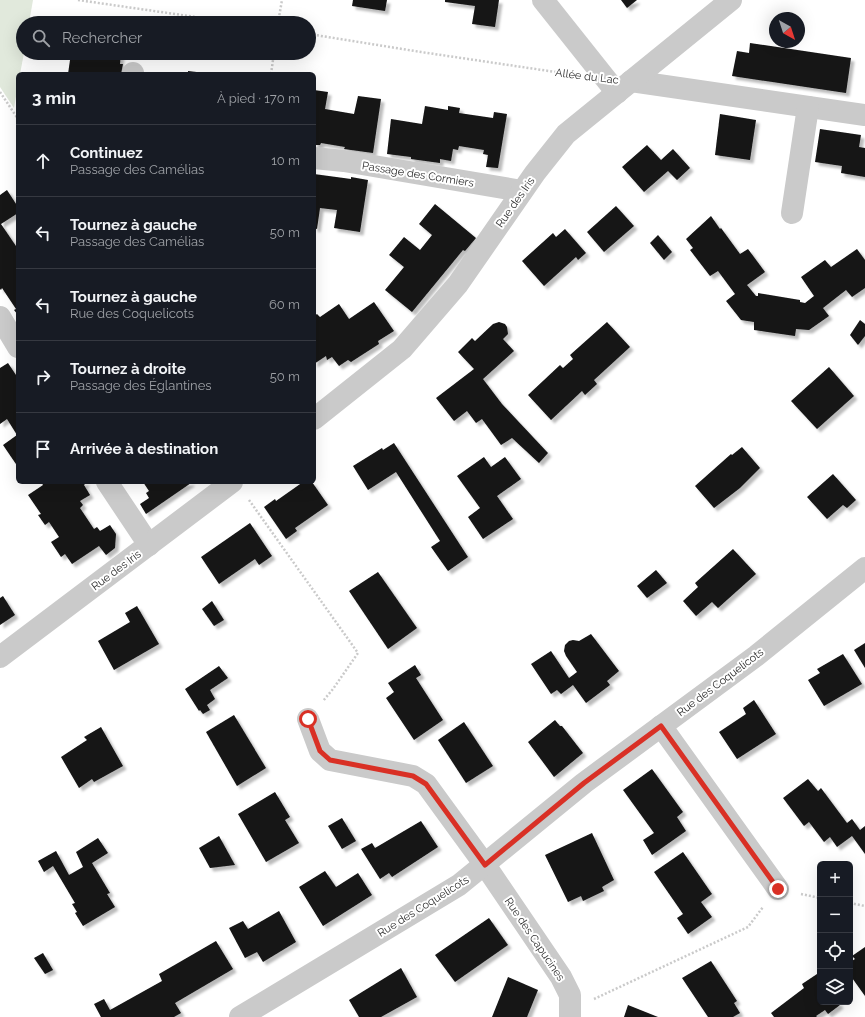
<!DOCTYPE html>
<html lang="fr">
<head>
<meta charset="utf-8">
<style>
  body { margin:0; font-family:Raleway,sans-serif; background:#20242c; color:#f1f3f6 }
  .controls { position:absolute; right:12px; bottom:12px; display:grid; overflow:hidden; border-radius:6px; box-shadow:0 4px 16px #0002 }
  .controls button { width:36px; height:36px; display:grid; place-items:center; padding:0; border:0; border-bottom:1px solid #363941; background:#171b24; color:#f1f3f6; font:20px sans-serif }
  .compass { position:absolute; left:769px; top:12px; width:36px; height:36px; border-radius:50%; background:#171b24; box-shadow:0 4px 16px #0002; rotate:141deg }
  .stop { position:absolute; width:12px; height:12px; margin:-9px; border:3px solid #d93025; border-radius:50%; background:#fff }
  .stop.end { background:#d93025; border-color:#fff; box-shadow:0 1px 4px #0008 }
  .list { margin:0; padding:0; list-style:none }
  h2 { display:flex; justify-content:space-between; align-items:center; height:52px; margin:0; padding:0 16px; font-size:17px }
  h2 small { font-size:13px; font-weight:400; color:#9ea1a6 }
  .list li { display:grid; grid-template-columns:26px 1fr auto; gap:12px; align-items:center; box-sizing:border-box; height:72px; padding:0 16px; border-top:1px solid #363941 }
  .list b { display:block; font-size:15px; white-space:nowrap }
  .list p { margin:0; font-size:13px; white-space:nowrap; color:#9ea1a6 }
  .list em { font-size:13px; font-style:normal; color:#9ea1a6 }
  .icon { flex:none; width:22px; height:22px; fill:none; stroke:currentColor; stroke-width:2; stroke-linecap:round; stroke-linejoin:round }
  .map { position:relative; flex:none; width:865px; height:1017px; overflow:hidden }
  .search { position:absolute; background:#171b24; box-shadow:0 4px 16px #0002; left:16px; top:16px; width:300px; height:44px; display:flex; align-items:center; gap:10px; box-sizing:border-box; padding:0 14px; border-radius:22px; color:#9ea1a6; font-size:15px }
  .panel { position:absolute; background:#171b24; box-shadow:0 4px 16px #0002; left:16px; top:72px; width:300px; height:412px; border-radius:6px }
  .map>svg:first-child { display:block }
  .green { fill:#e1e9dc }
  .building { fill:#141414; filter:url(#shadow) }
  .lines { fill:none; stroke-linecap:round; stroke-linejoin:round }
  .path { stroke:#cacaca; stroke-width:2.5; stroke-dasharray:2 2; stroke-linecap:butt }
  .street { stroke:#cacaca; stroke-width:22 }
  .route { stroke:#d93025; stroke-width:5 }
  .labels { text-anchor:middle; stroke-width:4; stroke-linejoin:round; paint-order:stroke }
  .street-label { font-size:11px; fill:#2d2d2d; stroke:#fff }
</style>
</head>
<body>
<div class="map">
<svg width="865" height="1017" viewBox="0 0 865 1017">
  <defs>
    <filter id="shadow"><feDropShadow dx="3.5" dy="3.5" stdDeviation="1" flood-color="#0004"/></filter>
  </defs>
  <rect width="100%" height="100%" fill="#fff"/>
  <polygon class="green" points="0,0 33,0 29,23 23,23 24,53 20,74 18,74 18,85 14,108 0,87"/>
  <g class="building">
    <polygon points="353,0 387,0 385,11 352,6"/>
    <polygon points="445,0 499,0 495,27 472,24 475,6 445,2"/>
    <polygon points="621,0 637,0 627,8"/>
    <polygon points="750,43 851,58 846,93 732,76 737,51 749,53"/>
    <polygon points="71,53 121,53 120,64 123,64 121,74 68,74"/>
    <polygon points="188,71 205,73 205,74 188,74"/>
    <polygon points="314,90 328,92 325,109 354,114 358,96 381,99 373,153 344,149 345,147 321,143 320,145 314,145"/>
    <polygon points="425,106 448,110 448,106 460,108 459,113 493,118 494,112 507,114 498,168 486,167 488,155 483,154 484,150 459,146 458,150 453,149 451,161 440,159 440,163 411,159 411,157 387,154 391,119 422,124"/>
    <polygon points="720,114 756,120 750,160 715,155"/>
    <polygon points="820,129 861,135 859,147 865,148 865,177 841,173 842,166 815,162"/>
    <polygon points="647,145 661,160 673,149 690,168 677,180 668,171 644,192 622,167"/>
    <polygon points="314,174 351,179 351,177 368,180 360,232 334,228 337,210 320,208 317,229 314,228"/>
    <polygon points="7,190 18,207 18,213 1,224 18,249 18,315 14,310 16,309 2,288 1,290 0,289 0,195"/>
    <polygon points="435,204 476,238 465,251 463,250 412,312 385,290 404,267 389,255 404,237 420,250 432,235 419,224"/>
    <polygon points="616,206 634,226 604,252 587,232"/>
    <polygon points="711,216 720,229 721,228 740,254 748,249 765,272 747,285 756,296 758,296 758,293 800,300 800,302 805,303 814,296 801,277 825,260 831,267 857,249 865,260 865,288 852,297 846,290 823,308 829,316 809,330 796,329 795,336 754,330 754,322 741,320 726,301 735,294 718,271 710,276 690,250 693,248 686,239"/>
    <polygon points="565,229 586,253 578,260 576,257 544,286 522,261 553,233 556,237"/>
    <polygon points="658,235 672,252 664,260 650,243"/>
    <polygon points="374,302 394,331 378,341 379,344 351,362 348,360 339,366 332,357 327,360 326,356 314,364 314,316 317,314 320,317 339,304 349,319"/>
    <polygon points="860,320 865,324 865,336 858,345 850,335"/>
    <polygon points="499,322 505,324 507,327 508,334 503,339 514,351 483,379 502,404 548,453 539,463 512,438 501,445 482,419 476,423 467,411 454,421 436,398 474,369 458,352 472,338 475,341 493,324"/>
    <polygon points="607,322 630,347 594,380 597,384 585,395 582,391 551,420 528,395 560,365 563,368 573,359 570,355"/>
    <polygon points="8,363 18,378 18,467 3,445 17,435 7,419 0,424 0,368"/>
    <polygon points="829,367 854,396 817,429 791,401"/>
    <polygon points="394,443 468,557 448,571 431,547 440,541 396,472 368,490 353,466 382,448 383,450"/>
    <polygon points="742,447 760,468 740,488 714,508 695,486 731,454 732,455"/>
    <polygon points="484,457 491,467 505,457 521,479 497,496 513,519 483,539 468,517 480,508 457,476"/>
    <polygon points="833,474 856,500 847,508 843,505 827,519 807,497"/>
    <polygon points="41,482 86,482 86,483 84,485 90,495 80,501 83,505 80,508 94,529 97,527 100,531 110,525 116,534 115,548 106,555 99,546 72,564 65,554 61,557 51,542 59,537 49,522 45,525 38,515 41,514 28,495 43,485"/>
    <polygon points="143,482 191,482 191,483 146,514 140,504 149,498 146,493 149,491"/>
    <polygon points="303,482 312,482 328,505 295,528 297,531 286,539 264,507 275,499 276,501"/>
    <polygon points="250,523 272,556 259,565 255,559 219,584 201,557"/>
    <polygon points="733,549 756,574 718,608 712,602 696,616 683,601 698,587 695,583"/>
    <polygon points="656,570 667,583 647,598 637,586"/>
    <polygon points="378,572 417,628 388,649 349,591"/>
    <polygon points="3,596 15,615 0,625 0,598"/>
    <polygon points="212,601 224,620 214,626 202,609"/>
    <polygon points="137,606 159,644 114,670 98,641 130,622 125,613"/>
    <polygon points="591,634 619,671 607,681 610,685 586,703 573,685 561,694 557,690 551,694 531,664 551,651 569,678 577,672 566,656 564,651 565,645 569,641 573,640 579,641"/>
    <polygon points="865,643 865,668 854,650"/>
    <polygon points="843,654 862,684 824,706 808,680 820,673 817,669"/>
    <polygon points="415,665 421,675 416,678 443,720 414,740 386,698 394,692 388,683"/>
    <polygon points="219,666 228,678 210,690 215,699 207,705 210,710 203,714 200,710 199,711 185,689"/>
    <polygon points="754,700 776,734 737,759 719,732 746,714 743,708"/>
    <polygon points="234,715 266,768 237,786 206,732"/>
    <polygon points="555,720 560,726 562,726 583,753 554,777 528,742"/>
    <polygon points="464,722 493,766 466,783 438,740"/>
    <polygon points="101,727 123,766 94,782 92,779 79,788 61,757 87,740 84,737"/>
    <polygon points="652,769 683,812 677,817 686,831 652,855 643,840 654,833 623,790"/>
    <polygon points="808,779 818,791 821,788 847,823 852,819 860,830 865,826 865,854 852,836 837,847 830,837 824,842 809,822 804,826 783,798"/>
    <polygon points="275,792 290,817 285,820 299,843 266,862 238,814"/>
    <polygon points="342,818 356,841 342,849 328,826"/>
    <polygon points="421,821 438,847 392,877 389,873 380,879 361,849 372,843 375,848"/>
    <polygon points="592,833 614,880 602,887 604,891 583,901 581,896 568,902 545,855"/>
    <polygon points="219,836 235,865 210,868 199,848"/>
    <polygon points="98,838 108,853 92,863 110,893 107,894 115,907 83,926 75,913 77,912 72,904 75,903 53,866 44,872 38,861 56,851 69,875 83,867 76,852"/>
    <polygon points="683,852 712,894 701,902 712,917 688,934 677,918 683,914 654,872"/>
    <polygon points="325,871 336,887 358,873 372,895 323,926 299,887"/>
    <polygon points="279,911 296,942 263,962 257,952 245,958 229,928 243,921 248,929"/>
    <polygon points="489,918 508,945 455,982 435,955"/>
    <polygon points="216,941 233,969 175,1003 181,1013 174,1017 101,1017 94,1004 104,999 110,1010 162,981 159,974"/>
    <polygon points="865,947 865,996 850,975 850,962 855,959 852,956"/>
    <polygon points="43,953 53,970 45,974 34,958"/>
    <polygon points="711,961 737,1001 734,1003 740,1013 733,1017 708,1017 682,978"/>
    <polygon points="401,968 417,997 381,1017 359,1017 349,1000"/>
    <polygon points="817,974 820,978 820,1002 838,1002 840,1005 828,1014 825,1010 816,1016 817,1017 774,1017 771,1013 804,988 802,984"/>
    <polygon points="508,977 538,990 527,1017 492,1017"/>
    <polygon points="628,1005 658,1017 624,1017"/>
  </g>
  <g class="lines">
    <g class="path">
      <polyline points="78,0 237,23"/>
      <polyline points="278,23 282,0"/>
      <polyline points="309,34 421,52 569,74"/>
      <polyline points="271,74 274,53"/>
      <polyline points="0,92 18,119"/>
      <polyline points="249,500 358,653 333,689 323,701"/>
      <polyline points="801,894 820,898"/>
      <polyline points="850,903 865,906"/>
      <polyline points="594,999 748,927 763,907"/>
    </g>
    <g class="street">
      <polyline points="543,0 617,93"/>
      <polyline points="133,74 133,73"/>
      <polyline points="631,81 865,115"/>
      <polyline points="314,158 344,161 522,191"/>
      <polyline points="792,213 808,107"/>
      <polyline points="0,317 18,347"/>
      <polyline points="314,419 402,349 458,284 535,173 566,134 731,0"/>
      <polyline points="107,482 149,545"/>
      <polyline points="0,657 232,482"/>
      <polyline points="308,719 320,751 330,760 413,776 426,784 485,865 561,977 570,995 570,1017"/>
      <polyline points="661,726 778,889"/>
      <polyline points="240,1017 459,885 584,783 756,656 865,568"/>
    </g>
  </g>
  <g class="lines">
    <polyline class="route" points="308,719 320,751 330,760 413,776 426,784 485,865 584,783 661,726 778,889"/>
  </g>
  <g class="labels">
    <g class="street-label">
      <text transform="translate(587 76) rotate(7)" y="4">Allée du Lac</text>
      <text transform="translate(418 174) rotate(9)" y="4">Passage des Cormiers</text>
      <text transform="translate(515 202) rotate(-55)" y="4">Rue des Iris</text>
      <text transform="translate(116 570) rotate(-37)" y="4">Rue des Iris</text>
      <text transform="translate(720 682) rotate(-37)" y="4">Rue des Coquelicots</text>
      <text transform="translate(423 906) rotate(-32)" y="4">Rue des Coquelicots</text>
      <text transform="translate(535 939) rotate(56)" y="4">Rue des Capucines</text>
    </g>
  </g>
</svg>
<div class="controls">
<button>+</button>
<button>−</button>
<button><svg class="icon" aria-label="locate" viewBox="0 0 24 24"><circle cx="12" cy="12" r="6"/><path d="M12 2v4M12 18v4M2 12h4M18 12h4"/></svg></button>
<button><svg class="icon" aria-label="layers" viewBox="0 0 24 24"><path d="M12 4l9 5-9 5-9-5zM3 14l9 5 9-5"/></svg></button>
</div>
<svg class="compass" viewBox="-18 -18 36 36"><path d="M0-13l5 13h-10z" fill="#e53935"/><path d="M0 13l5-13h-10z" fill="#9ea1a6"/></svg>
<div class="stop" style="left:308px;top:719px"></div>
<div class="stop end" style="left:778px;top:889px"></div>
<div class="search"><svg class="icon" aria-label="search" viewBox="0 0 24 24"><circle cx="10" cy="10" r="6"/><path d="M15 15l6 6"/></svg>Rechercher</div>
<section class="panel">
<h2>3 min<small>À pied · 170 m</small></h2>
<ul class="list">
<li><svg class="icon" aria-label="ahead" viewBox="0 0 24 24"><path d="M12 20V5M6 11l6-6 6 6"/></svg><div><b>Continuez</b><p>Passage des Camélias</p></div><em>10 m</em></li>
<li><svg class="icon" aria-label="left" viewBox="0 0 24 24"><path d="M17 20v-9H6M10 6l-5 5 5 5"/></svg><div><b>Tournez à gauche</b><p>Passage des Camélias</p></div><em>50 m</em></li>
<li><svg class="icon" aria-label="left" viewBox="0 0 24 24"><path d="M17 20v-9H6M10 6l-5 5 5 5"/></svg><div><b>Tournez à gauche</b><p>Rue des Coquelicots</p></div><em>60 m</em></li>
<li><svg class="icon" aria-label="right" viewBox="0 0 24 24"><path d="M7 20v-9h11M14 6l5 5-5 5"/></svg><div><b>Tournez à droite</b><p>Passage des Églantines</p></div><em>50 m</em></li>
<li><svg class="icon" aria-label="arrive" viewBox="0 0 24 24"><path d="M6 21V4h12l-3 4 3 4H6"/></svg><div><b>Arrivée à destination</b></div></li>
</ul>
</section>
</div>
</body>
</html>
